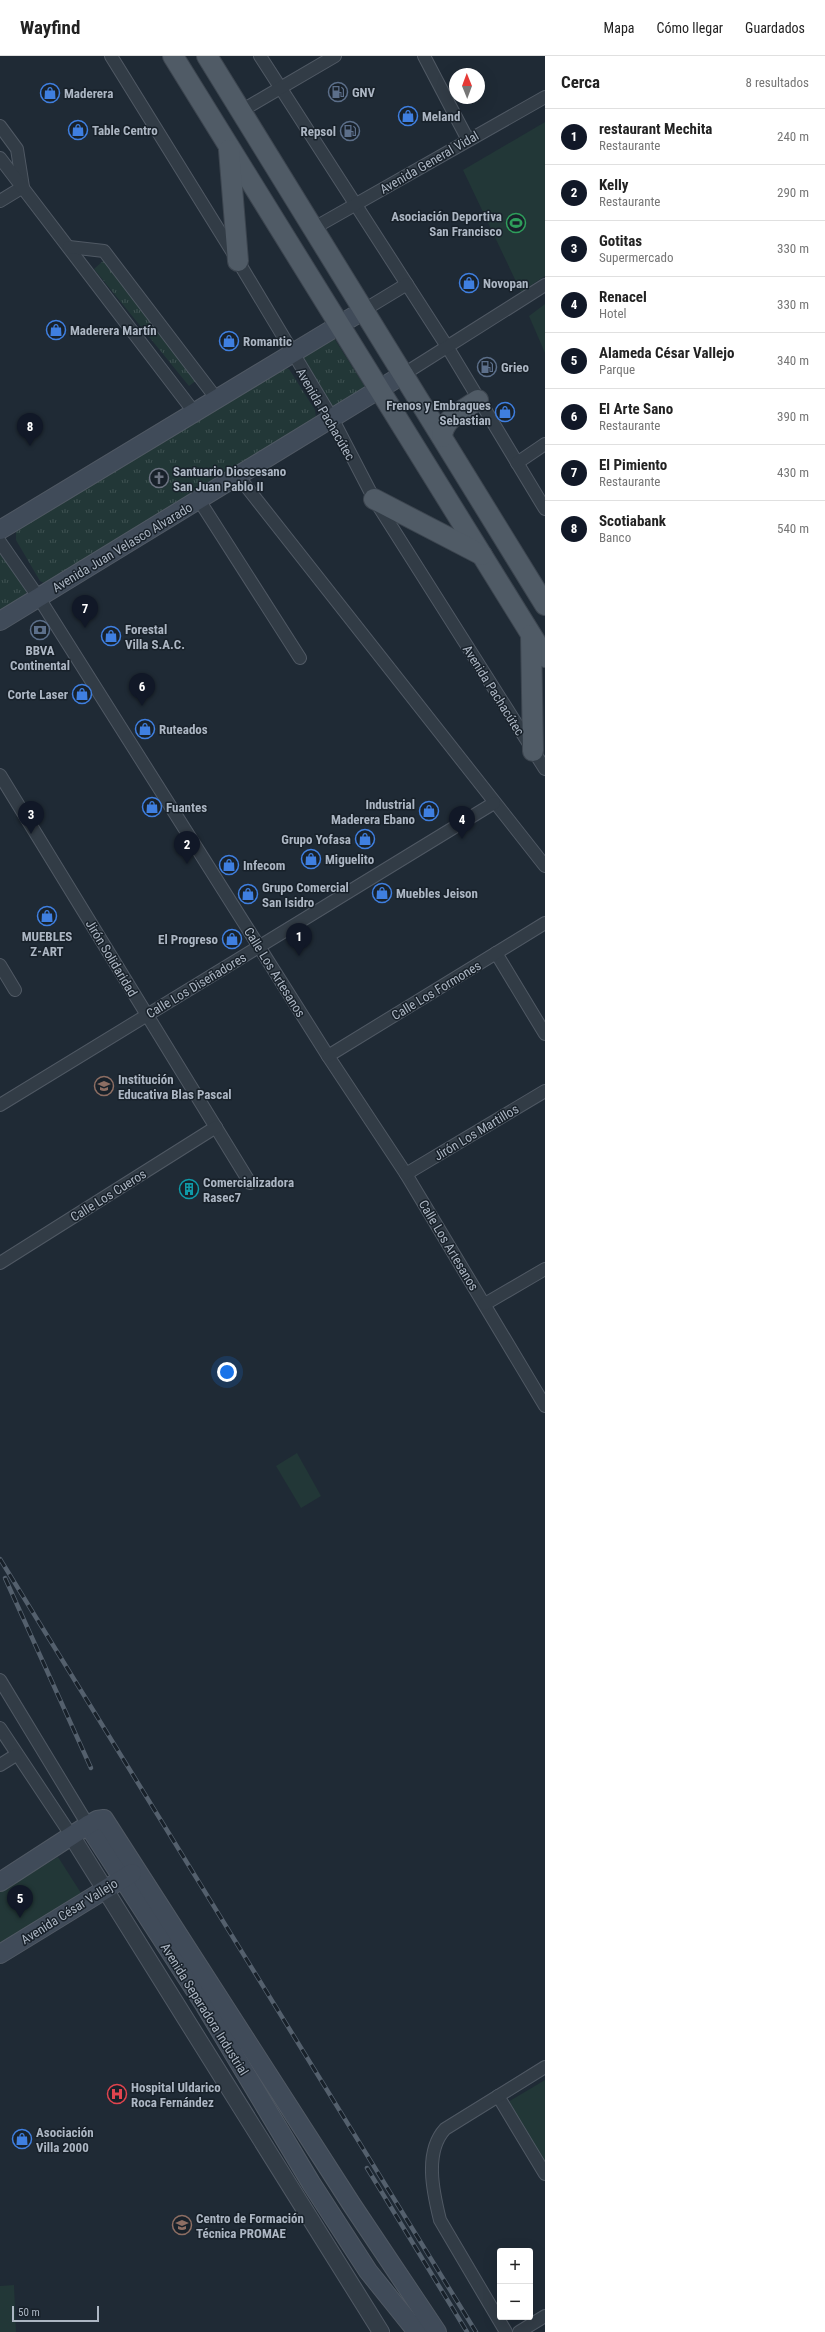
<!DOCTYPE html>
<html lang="es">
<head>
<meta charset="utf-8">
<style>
  body { margin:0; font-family:"Roboto Condensed",sans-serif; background:#f6f6f6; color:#222 }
  .controls { position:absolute; right:12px; bottom:12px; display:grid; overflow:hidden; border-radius:4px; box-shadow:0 4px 16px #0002 }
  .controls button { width:36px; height:36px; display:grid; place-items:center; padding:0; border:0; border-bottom:1px solid #e0e0e0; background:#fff; color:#222; font:20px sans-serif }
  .compass { position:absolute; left:449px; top:12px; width:36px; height:36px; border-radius:50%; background:#fff; box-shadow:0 4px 16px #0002; rotate:359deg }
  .scale { position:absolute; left:12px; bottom:10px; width:87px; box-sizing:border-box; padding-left:4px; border:2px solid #acb6c3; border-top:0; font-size:11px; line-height:14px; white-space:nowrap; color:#acb6c3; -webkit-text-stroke:3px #18212a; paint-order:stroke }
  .you { position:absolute; left:227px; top:1316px; width:14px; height:14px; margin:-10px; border:3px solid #fff; border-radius:50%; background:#1a73e8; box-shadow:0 0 0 6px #1a73e833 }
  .badge { display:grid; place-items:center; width:26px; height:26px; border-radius:50%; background:#111827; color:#fff; font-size:13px; font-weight:700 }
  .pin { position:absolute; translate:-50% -33px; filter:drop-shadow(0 1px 2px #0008) }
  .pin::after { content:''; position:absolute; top:21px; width:14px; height:12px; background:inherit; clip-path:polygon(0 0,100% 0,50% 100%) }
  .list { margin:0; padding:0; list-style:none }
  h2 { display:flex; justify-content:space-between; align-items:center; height:52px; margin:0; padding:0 16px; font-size:17px }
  h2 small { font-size:13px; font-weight:400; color:#767676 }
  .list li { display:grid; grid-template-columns:26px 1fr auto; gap:12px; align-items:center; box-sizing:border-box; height:56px; padding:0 16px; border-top:1px solid #e0e0e0 }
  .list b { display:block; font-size:15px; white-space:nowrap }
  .list p { margin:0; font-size:13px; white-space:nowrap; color:#767676 }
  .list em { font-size:13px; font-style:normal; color:#767676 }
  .map { position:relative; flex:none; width:545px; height:2276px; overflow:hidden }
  header { display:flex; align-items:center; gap:24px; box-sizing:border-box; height:56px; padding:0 20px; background:#fff; border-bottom:1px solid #e0e0e0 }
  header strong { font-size:19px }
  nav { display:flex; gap:22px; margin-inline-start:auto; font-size:14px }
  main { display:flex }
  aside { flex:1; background:#fff }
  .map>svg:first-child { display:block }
  .grass { fill:url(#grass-tufts) }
  .park { fill:#223737 }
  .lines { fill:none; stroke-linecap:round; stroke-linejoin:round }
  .minor-casing { stroke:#505964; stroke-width:14 }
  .tertiary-casing { stroke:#505964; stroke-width:18 }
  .secondary-casing { stroke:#505964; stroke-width:20 }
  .primary-casing { stroke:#3c454f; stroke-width:22 }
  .minor { stroke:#323c46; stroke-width:12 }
  .tertiary { stroke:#323c46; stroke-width:16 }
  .secondary { stroke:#404b59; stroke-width:18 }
  .primary { stroke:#505b66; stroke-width:20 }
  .rail-casing { stroke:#54606d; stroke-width:4.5 }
  .rail { stroke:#18212a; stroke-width:3; stroke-dasharray:9; stroke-linecap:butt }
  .labels { text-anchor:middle; stroke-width:3; stroke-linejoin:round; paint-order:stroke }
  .poi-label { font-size:13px; font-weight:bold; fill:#acb6c3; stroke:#18212a; text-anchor:start }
  .street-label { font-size:13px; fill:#acb6c3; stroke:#18212a }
</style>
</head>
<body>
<header>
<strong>Wayfind</strong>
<nav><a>Mapa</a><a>Cómo llegar</a><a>Guardados</a></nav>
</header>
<main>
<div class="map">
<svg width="545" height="2276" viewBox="0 0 545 2276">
  <defs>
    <pattern id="grass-tufts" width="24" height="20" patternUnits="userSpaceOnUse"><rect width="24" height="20" fill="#223737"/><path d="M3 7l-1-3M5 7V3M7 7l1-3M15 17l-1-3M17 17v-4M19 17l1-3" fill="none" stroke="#3f5252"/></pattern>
  </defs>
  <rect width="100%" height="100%" fill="#1f2a35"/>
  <g class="grass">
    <polygon points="103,205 198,323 189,330 94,213"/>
    <polygon points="332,279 367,334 334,355 299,299"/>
    <polygon points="282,311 289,313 315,354 316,362 46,528 40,525 16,484 16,477 19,470"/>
    <polygon points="0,493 27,534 23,544 0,558"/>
  </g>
  <g class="park">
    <polygon points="545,66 545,220 521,236 463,114"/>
    <polygon points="545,248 545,297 529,260"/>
    <polygon points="297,1397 321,1440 301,1452 276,1410"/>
    <polygon points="58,1801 81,1837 0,1887 0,1836"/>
    <polygon points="545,2024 545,2109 508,2046"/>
    <polygon points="14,2229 16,2276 0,2276 0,2230"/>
  </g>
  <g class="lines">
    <defs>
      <g id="minor">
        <polyline points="111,0 238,205 332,362 374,443 545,713"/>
        <polyline points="260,0 448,292 545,453"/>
        <polyline points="424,0 468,84"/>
        <polyline points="241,55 335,0"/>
        <polyline points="0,70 17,93 23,131 0,145"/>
        <polyline points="0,102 194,356"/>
        <polyline points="314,172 545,41"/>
        <polyline points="69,191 104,195 216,342"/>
        <polyline points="364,254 407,228"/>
        <polyline points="404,318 545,229"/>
        <polyline points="517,407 545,388"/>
        <polyline points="238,420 545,810"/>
        <polyline points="199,444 300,602"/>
        <polyline points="0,486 39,542 328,1000 406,1118 545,1350"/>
        <polyline points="0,719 250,1127"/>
        <polyline points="496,897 545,978"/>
        <polyline points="0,909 15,934"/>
        <polyline points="328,1000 545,867"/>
        <polyline points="0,1049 494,747"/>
        <polyline points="406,1118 545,1035"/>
        <polyline points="0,1207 216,1071"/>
        <polyline points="485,1248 545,1213"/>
        <polyline points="0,1624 88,1769"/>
        <polyline points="0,1672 71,1779"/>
        <polyline points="0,1709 16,1699"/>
        <polyline points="498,2040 545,2118"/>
        <path d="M506 2276 440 2164C433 2136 424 2096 445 2073L545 2011"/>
        <polyline points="519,2276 545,2260"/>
      </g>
      <polyline id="tertiary" points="71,1779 381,2276"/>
      <g id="secondary">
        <polyline points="0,474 364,254"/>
        <polyline points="0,565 404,318"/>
        <polyline points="88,1769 204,1948 311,2127 368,2215 417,2276"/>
        <polyline points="0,1826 88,1769 97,1764 104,1763 352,2149 437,2276"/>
        <polyline points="0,1898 132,1817"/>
      </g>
      <g id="primary">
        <polyline points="173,0 545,601"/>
        <polyline points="207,0 545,549"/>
        <polyline points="229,94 238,205"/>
        <path d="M442 381C443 362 464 354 478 344"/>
        <polyline points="374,443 482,499"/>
        <polyline points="531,579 533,695"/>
      </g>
    </defs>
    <use href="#minor" class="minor-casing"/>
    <use href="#tertiary" class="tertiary-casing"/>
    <use href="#secondary" class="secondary-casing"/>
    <use href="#primary" class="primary-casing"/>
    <use href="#minor" class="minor"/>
    <use href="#tertiary" class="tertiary"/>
    <use href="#secondary" class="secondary"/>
    <use href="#primary" class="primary"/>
    <defs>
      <g id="rail">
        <polyline points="0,1503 476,2276"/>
        <polyline points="5,1522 91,1712"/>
        <polyline points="367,2112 467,2276"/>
      </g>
    </defs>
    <use href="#rail" class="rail-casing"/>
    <use href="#rail" class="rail"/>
  </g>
  <defs>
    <symbol id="fuel-ring" viewBox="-11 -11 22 22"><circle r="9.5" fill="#18212a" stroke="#5c6f8a" stroke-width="1.5"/><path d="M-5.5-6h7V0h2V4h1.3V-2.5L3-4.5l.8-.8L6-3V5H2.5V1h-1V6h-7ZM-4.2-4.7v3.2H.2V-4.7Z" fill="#5c6f8a"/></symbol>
    <symbol id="shop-ring" viewBox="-11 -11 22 22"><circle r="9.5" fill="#18212a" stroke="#3f7fe0" stroke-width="1.5"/><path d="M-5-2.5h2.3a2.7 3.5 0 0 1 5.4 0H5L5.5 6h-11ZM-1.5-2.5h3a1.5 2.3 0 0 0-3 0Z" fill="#3f7fe0"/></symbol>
    <symbol id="stadium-ring" viewBox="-11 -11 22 22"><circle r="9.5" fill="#18212a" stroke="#2e9e5b" stroke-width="1.5"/><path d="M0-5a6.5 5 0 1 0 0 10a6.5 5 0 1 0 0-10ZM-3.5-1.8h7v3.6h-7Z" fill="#2e9e5b"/></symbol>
    <symbol id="church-ring" viewBox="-11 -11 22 22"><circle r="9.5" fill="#18212a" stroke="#6b7280" stroke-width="1.5"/><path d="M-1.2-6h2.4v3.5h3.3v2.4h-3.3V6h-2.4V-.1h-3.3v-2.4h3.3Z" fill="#6b7280"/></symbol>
    <symbol id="bank-ring" viewBox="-11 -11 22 22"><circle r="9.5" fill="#18212a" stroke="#5c6f8a" stroke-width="1.5"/><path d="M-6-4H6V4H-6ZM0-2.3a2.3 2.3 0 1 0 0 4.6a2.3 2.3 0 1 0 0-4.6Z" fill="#5c6f8a"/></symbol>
    <symbol id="school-ring" viewBox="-11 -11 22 22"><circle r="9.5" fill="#18212a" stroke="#8d6e63" stroke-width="1.5"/><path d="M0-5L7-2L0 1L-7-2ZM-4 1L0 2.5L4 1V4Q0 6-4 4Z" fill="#8d6e63"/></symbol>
    <symbol id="building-ring" viewBox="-11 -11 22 22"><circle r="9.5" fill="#18212a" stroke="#0f9aa8" stroke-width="1.5"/><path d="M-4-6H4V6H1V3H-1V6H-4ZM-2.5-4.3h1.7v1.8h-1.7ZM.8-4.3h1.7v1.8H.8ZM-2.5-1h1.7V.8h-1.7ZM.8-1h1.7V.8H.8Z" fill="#0f9aa8"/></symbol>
    <symbol id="hospital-ring" viewBox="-11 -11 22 22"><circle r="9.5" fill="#18212a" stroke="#e0444e" stroke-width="1.5"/><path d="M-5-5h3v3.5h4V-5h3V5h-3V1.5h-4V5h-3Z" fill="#e0444e"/></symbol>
    <symbol id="university-ring" viewBox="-11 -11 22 22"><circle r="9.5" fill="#18212a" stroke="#8d6e63" stroke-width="1.5"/><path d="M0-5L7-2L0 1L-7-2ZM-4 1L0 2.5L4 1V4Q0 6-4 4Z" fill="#8d6e63"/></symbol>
  </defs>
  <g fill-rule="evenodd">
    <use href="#fuel-ring" x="327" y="25" width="22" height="22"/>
    <use href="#shop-ring" x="39" y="26" width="22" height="22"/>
    <use href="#shop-ring" x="397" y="49" width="22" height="22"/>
    <use href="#shop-ring" x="67" y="63" width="22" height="22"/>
    <use href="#fuel-ring" x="339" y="64" width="22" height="22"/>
    <use href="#stadium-ring" x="505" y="156" width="22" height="22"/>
    <use href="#shop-ring" x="458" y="216" width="22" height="22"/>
    <use href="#shop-ring" x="45" y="263" width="22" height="22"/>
    <use href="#shop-ring" x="218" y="274" width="22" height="22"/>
    <use href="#fuel-ring" x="476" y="300" width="22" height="22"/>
    <use href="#shop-ring" x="494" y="345" width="22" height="22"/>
    <use href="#church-ring" x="148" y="411" width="22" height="22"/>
    <use href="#bank-ring" x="29" y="563" width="22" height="22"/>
    <use href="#shop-ring" x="100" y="569" width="22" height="22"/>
    <use href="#shop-ring" x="71" y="627" width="22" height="22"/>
    <use href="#shop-ring" x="134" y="662" width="22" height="22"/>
    <use href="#shop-ring" x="141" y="740" width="22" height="22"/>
    <use href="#shop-ring" x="418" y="744" width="22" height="22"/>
    <use href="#shop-ring" x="354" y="772" width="22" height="22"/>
    <use href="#shop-ring" x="300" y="792" width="22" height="22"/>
    <use href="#shop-ring" x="218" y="798" width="22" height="22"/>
    <use href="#shop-ring" x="371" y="826" width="22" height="22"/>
    <use href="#shop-ring" x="237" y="827" width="22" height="22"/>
    <use href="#shop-ring" x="36" y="849" width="22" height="22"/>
    <use href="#shop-ring" x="221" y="872" width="22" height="22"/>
    <use href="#school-ring" x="93" y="1019" width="22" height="22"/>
    <use href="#building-ring" x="178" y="1122" width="22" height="22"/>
    <use href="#hospital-ring" x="106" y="2027" width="22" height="22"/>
    <use href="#shop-ring" x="11" y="2072" width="22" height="22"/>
    <use href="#university-ring" x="171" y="2158" width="22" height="22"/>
  </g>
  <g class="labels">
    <g class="poi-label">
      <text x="352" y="41">GNV</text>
      <text x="64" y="42">Maderera</text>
      <text x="422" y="65">Meland</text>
      <text x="92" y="79">Table Centro</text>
      <text x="336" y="80" text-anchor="end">Repsol</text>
      <text x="502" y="165" text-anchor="end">Asociación Deportiva<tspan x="502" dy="15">San Francisco</tspan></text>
      <text x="483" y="232">Novopan</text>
      <text x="70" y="279">Maderera Martín</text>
      <text x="243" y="290">Romantic</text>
      <text x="501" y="316">Grieo</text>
      <text x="491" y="354" text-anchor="end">Frenos y Embragues<tspan x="491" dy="15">Sebastian</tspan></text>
      <text x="173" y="420">Santuario Dioscesano<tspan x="173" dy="15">San Juan Pablo II</tspan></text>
      <text x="125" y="578">Forestal<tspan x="125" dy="15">Villa S.A.C.</tspan></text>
      <text x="40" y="599" text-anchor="middle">BBVA<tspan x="40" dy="15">Continental</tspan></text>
      <text x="68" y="643" text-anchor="end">Corte Laser</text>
      <text x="159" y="678">Ruteados</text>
      <text x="415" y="753" text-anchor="end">Industrial<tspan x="415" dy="15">Maderera Ebano</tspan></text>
      <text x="166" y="756">Fuantes</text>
      <text x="351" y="788" text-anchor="end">Grupo Yofasa</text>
      <text x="325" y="808">Miguelito</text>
      <text x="243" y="814">Infecom</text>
      <text x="262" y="836">Grupo Comercial<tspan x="262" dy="15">San Isidro</tspan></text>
      <text x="396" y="842">Muebles Jeison</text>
      <text x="47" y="885" text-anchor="middle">MUEBLES<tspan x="47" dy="15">Z-ART</tspan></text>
      <text x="218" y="888" text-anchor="end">El Progreso</text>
      <text x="118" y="1028">Institución<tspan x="118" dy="15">Educativa Blas Pascal</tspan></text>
      <text x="203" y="1131">Comercializadora<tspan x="203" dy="15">Rasec7</tspan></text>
      <text x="131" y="2036">Hospital Uldarico<tspan x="131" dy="15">Roca Fernández</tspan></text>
      <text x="36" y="2081">Asociación<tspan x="36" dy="15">Villa 2000</tspan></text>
      <text x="196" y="2167">Centro de Formación<tspan x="196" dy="15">Técnica PROMAE</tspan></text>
    </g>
    <g class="street-label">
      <text transform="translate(429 106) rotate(-30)" y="5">Avenida General Vidal</text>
      <text transform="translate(326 358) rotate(60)" y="5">Avenida Pachacútec</text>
      <text transform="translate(122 491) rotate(-31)" y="5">Avenida Juan Velasco Alvarado</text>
      <text transform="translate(494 634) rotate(58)" y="5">Avenida Pachacútec</text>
      <text transform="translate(112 902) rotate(59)" y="5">Jirón Solidaridad</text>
      <text transform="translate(275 916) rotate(58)" y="5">Calle Los Artesanos</text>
      <text transform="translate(196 929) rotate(-31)" y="5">Calle Los Diseñadores</text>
      <text transform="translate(436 934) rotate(-31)" y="5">Calle Los Formones</text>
      <text transform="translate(476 1076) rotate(-31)" y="5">Jirón Los Martillos</text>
      <text transform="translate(108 1139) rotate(-32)" y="5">Calle Los Cueros</text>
      <text transform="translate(449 1189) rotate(59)" y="5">Calle Los Artesanos</text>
      <text transform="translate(69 1855) rotate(-32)" y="5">Avenida César Vallejo</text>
      <text transform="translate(205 1953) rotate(58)" y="5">Avenida Separadora Industrial</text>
    </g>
  </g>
</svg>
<div class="controls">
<button>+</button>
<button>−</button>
</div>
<svg class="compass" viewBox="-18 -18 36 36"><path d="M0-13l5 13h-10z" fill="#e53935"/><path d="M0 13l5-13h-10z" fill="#767676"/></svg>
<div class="scale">50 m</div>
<div class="you"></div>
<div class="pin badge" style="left:299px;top:900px">1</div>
<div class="pin badge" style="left:187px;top:808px">2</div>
<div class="pin badge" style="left:31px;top:778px">3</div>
<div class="pin badge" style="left:462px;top:783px">4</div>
<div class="pin badge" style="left:20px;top:1862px">5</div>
<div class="pin badge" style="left:142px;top:650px">6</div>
<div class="pin badge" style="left:85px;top:572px">7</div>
<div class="pin badge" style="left:30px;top:390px">8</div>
</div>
<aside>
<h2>Cerca<small>8 resultados</small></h2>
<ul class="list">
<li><span class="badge">1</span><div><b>restaurant Mechita</b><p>Restaurante</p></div><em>240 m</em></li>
<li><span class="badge">2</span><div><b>Kelly</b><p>Restaurante</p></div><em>290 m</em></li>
<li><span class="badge">3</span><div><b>Gotitas</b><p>Supermercado</p></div><em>330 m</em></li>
<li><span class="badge">4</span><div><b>Renacel</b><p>Hotel</p></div><em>330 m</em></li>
<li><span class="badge">5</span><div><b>Alameda César Vallejo</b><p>Parque</p></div><em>340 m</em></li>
<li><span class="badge">6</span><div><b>El Arte Sano</b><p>Restaurante</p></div><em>390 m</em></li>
<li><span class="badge">7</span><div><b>El Pimiento</b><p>Restaurante</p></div><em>430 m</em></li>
<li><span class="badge">8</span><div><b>Scotiabank</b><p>Banco</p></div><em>540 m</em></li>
</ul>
</aside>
</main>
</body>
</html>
